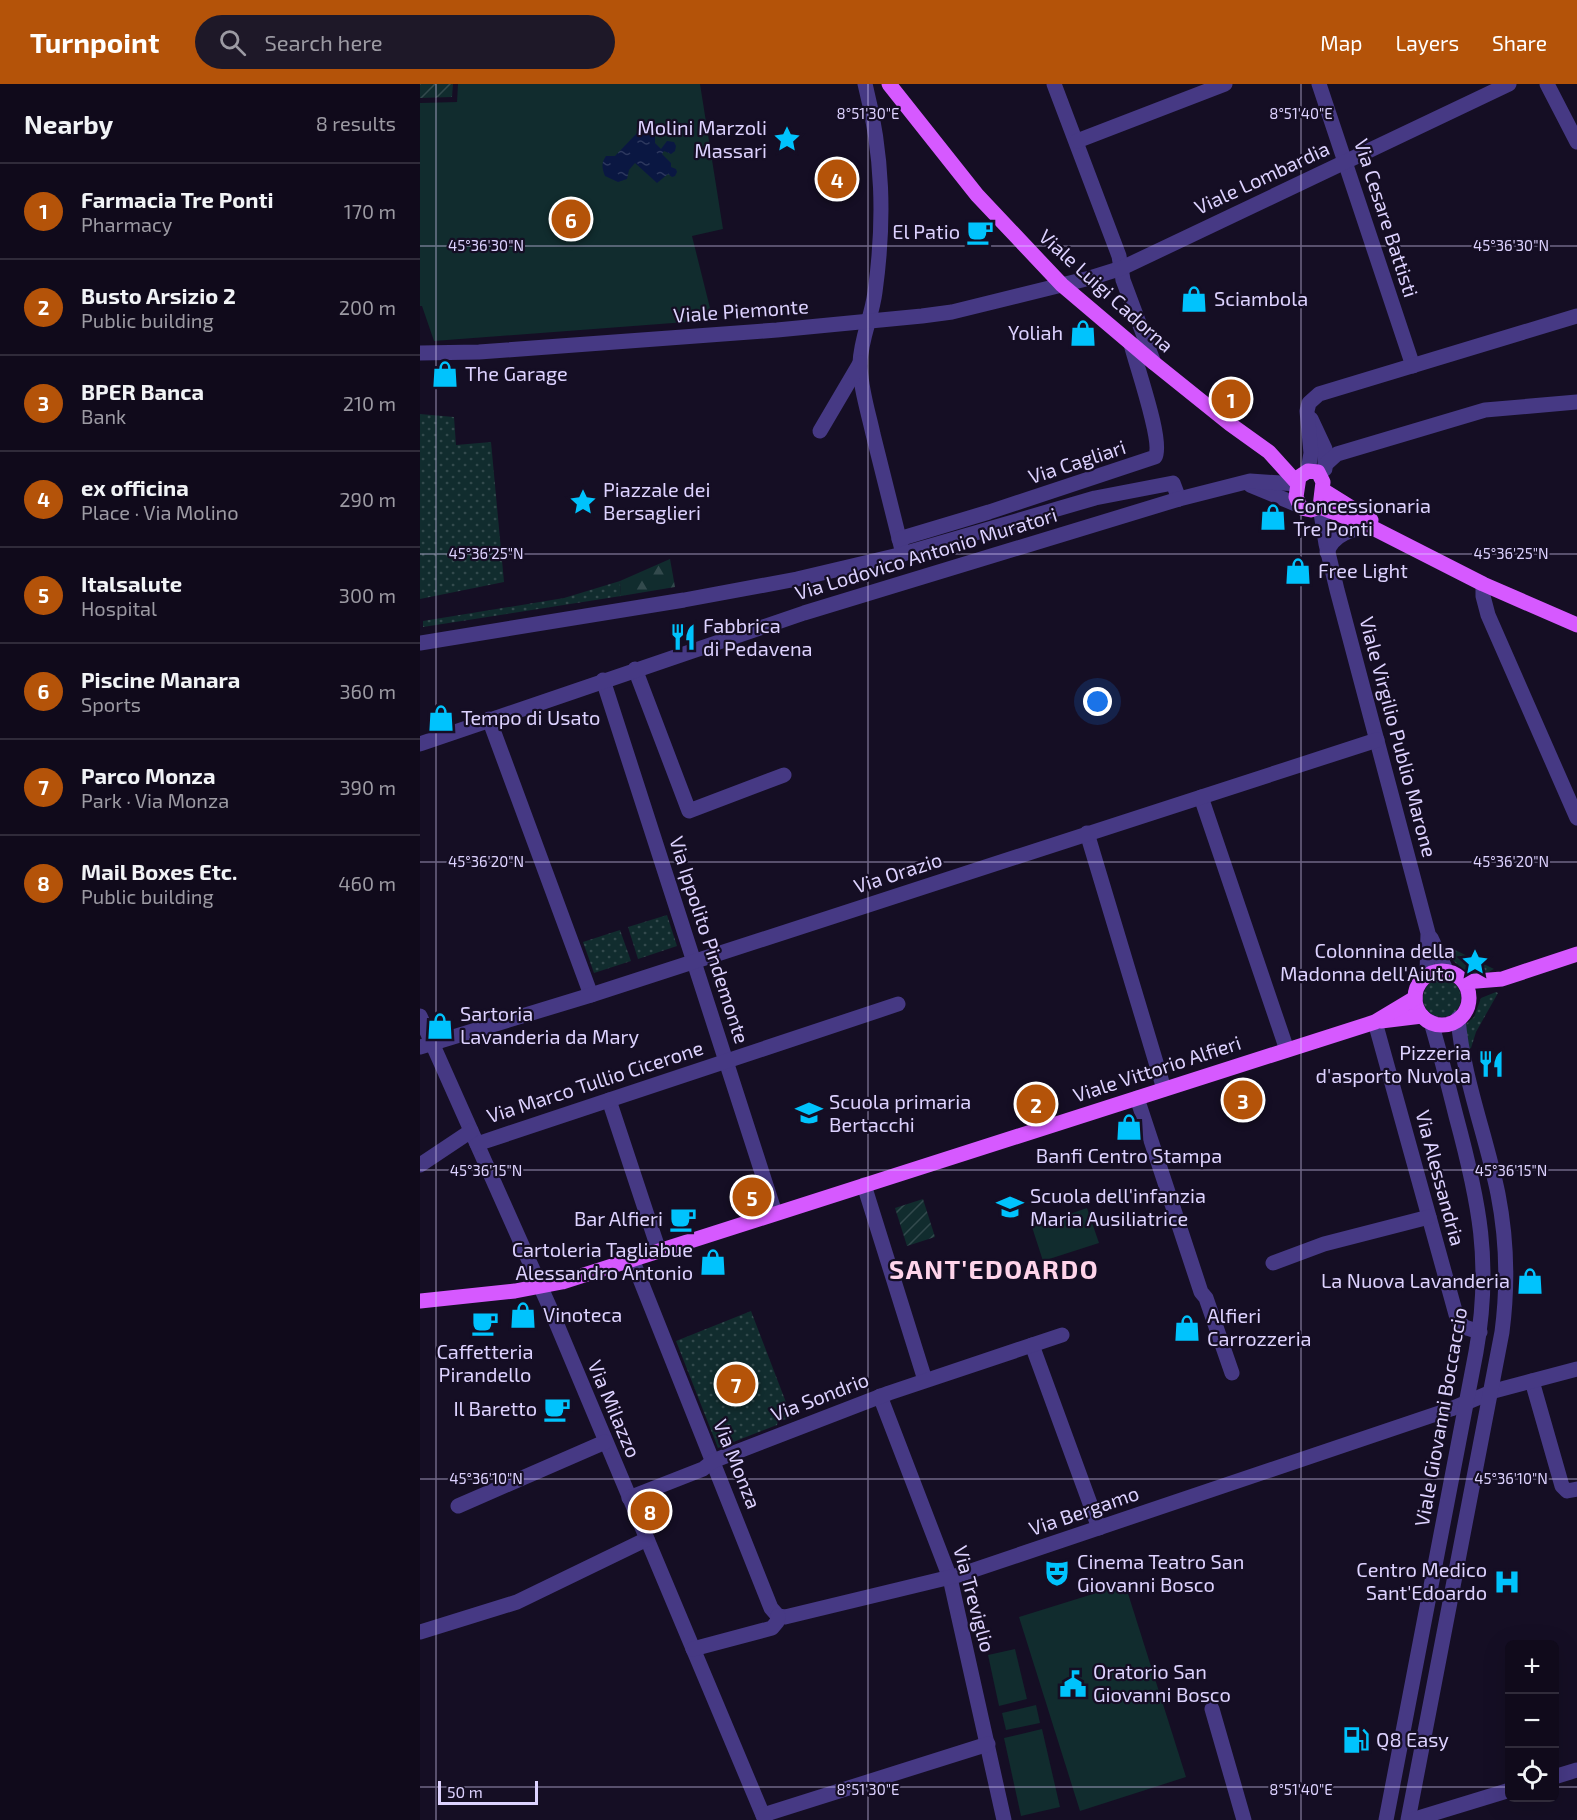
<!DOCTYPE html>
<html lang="en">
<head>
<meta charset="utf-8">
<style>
  body { margin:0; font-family:"Exo 2",sans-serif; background:#1e1828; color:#f1f3f6 }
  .controls { position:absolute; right:18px; bottom:18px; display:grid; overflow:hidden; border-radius:9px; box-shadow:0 6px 24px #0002 }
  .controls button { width:54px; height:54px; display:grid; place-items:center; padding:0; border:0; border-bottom:2px solid #302b3a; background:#100a1b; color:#f1f3f6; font:30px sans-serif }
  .scale { position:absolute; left:18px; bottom:15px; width:100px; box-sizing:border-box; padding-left:6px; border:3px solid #ddd2ff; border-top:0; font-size:16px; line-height:21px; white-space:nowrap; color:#ddd2ff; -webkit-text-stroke:4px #150e24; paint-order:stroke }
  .you { position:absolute; left:678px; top:618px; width:21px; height:21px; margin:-15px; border:4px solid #fff; border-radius:50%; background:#1a73e8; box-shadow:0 0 0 9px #1a73e833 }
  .badge { display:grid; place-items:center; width:39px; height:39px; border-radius:50%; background:#b45309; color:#fff; font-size:20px; font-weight:700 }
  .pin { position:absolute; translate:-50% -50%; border:3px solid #fff; box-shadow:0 2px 6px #0006 }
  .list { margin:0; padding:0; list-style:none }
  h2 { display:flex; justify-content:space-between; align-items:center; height:78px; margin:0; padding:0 24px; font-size:26px }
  h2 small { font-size:20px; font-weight:400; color:#9c9aa3 }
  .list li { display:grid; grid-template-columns:39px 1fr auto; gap:18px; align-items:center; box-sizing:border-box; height:96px; padding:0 24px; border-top:2px solid #302b3a }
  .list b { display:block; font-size:22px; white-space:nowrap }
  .list p { margin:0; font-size:20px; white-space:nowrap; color:#9c9aa3 }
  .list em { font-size:20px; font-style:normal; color:#9c9aa3 }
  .icon { flex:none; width:33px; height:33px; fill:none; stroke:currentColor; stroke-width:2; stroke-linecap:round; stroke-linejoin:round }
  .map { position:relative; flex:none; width:1157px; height:1736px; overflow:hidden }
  header { display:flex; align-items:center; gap:36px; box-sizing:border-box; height:84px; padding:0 30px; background:#b45309; color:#fff }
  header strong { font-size:28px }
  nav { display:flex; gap:33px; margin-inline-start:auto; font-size:21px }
  .search { width:420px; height:54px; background:#1e1828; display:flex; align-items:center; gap:15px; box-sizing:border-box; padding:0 21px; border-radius:33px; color:#9c9aa3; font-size:22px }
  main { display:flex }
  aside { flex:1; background:#100a1b }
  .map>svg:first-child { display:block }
  .grass { fill:url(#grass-dots) }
  .forest { fill:url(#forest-firs) }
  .garden { fill:url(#garden-furrows) }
  .pitch { fill:#112c2e }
  .water { fill:url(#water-ripples) }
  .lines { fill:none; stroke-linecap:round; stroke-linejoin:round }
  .minor { stroke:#463984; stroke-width:15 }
  .major { stroke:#d659ff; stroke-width:15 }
  .ticks { fill:none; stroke:#ddd2ff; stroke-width:1.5; stroke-opacity:0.45 }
  .labels { text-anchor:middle; stroke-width:4.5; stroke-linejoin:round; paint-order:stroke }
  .poi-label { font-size:20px; fill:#ddd2ff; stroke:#150e24; text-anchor:start }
  .street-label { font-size:20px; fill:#ddd2ff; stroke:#150e24 }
  .district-label { font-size:26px; font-weight:bold; letter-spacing:1.5px; fill:#ffd4ea; stroke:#150e24 }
  .ticks-label { font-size:15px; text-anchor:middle; fill:#ddd2ff; stroke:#150e24; stroke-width:4.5; stroke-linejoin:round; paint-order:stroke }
</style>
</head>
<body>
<header>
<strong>Turnpoint</strong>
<div class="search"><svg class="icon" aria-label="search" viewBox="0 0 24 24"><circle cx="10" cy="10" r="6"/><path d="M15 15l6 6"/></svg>Search here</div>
<nav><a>Map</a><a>Layers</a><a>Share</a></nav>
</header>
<main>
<aside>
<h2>Nearby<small>8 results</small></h2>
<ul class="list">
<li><span class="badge">1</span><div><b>Farmacia Tre Ponti</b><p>Pharmacy</p></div><em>170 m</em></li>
<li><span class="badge">2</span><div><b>Busto Arsizio 2</b><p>Public building</p></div><em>200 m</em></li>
<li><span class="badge">3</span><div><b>BPER Banca</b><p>Bank</p></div><em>210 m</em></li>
<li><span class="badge">4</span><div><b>ex officina</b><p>Place · Via Molino</p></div><em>290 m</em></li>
<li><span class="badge">5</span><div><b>Italsalute</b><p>Hospital</p></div><em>300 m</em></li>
<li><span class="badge">6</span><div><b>Piscine Manara</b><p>Sports</p></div><em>360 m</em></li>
<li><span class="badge">7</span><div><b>Parco Monza</b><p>Park · Via Monza</p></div><em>390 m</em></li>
<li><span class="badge">8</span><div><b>Mail Boxes Etc.</b><p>Public building</p></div><em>460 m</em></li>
</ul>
</aside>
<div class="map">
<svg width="1157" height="1736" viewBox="0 0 1157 1736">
  <defs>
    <pattern id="grass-dots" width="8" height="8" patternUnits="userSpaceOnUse" patternTransform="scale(1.5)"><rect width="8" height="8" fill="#112c2e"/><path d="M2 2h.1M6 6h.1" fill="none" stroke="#334a4d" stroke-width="1.8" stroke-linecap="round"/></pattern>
    <pattern id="forest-firs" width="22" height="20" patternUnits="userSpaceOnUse" patternTransform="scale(1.5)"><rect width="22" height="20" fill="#112c2e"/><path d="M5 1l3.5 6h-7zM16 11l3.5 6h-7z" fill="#334a4d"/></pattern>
    <pattern id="garden-furrows" width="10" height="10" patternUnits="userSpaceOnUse" patternTransform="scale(1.5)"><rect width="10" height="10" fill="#112c2e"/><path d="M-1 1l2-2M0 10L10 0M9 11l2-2" fill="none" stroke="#334a4d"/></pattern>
    <pattern id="water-ripples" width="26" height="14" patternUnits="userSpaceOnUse" patternTransform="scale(1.5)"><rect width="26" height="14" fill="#0a1742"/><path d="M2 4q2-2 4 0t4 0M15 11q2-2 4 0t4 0" fill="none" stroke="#2d385e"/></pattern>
  </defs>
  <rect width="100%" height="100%" fill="#150e24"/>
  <g class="grass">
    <polygon points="0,330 34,333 36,361 71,358 84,498 0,515"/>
    <polygon points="200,497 201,512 3,543 3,537 144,514"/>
    <polygon points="247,831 257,862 218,875 208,843"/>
    <polygon points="200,846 211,877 174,889 163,858"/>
    <path d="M1031 864 1074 885C1070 887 1065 891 1060 891 1050 893 1029 874 1023 866Z"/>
    <circle cx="1022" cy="914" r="19"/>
    <polygon points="1076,908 1078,909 1056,948 1051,964 1048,965 1044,949 1046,940 1054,933 1061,914"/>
    <polygon points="331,1227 372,1334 358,1337 357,1341 298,1364 256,1257"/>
  </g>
  <polygon class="forest" points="250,475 255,503 201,512 200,497"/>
  <g class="garden">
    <polygon points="0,0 33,0 32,13 0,14"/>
    <polygon points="503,1115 515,1153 487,1162 475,1124"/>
  </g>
  <g class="pitch">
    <polygon points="38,0 280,0 303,145 272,152 293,236 14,257 2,222 0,222 0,19 37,18"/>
    <polygon points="667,1124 679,1159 623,1177 612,1143"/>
    <polygon points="705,1500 766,1693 660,1727 599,1533"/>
    <polygon points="595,1565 607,1615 579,1622 568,1571"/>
    <polygon points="616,1621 620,1639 586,1646 582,1629"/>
    <polygon points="622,1645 640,1723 601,1732 584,1654"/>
  </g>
  <path class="water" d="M218 40H235V59L241 65 247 57 254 58 256 62 255 67 251 70 244 67 242 70 251 79V83L256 85 257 88 255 92 252 93 248 90 237 99 215 79 209 86 207 95 198 98 185 92C182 84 181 79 186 72H195L218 48Z"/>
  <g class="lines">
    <g class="minor">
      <path d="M445 0C463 70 465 136 455 208 452 232 441 254 440 279 440 303 448 327 453 350 463 390 473 430 483 470"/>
      <polyline points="634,0 699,172 703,196 734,279"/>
      <polyline points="899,0 993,282"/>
      <polyline points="1127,0 1157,58"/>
      <polyline points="657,57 805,0"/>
      <polyline points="0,269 59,268 357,246 502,232 532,228 670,194 702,184 1089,0"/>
      <polyline points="891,335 905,365 905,385"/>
      <polyline points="400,347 440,279"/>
      <polyline points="906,380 917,370 1065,326 1157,318"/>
      <polyline points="888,387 891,369 887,327 889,319 899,310 1157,232"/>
      <polyline points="830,401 878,421"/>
      <polyline points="900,423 906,460 917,506 1008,849 1007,891"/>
      <path d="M479 455 569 428 735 373C744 359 716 281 711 260"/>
      <path d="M907 468C914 450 933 444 951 443"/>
      <polyline points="1063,500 1063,512 1068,531 1157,734"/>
      <polyline points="0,559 264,516 377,495 483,470 675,414 753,399 759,415"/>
      <polyline points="215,585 269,727 364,691"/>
      <polyline points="183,596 355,1129"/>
      <polyline points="69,635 171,911"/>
      <polyline points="0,660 384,529 759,415 830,397 877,400"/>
      <polyline points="781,713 867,966"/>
      <polyline points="667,749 744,1005"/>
      <polyline points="1011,854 1027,888"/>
      <polyline points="0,932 130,1224 345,1736"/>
      <polyline points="955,938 1037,1234 1044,1243 1060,1248"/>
      <polyline points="0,963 171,911 957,656"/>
      <polyline points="717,1014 781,1208 786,1214 812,1289"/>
      <polyline points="189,1016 239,1167"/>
      <polyline points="57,1060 478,920"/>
      <polyline points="0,1081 51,1047"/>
      <polyline points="444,1101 505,1296"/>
      <polyline points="212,1175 351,1524 358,1532"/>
      <polyline points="853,1179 904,1160 1009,1133"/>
      <polyline points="612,1261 679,1444"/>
      <polyline points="1112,1297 1142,1402 1147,1407 1157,1405"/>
      <polyline points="460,1312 530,1494 584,1736"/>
      <polyline points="209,1414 283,1385 293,1377 469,1309 642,1251"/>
      <polyline points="38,1422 185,1358"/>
      <polyline points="358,1532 365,1533 539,1491 1031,1325 1074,1307 1157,1285"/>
      <polyline points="0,1548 97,1518 227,1455"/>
      <polyline points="273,1565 352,1544 357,1538 358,1532"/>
      <polyline points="792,1625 824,1736"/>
      <polyline points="1134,1693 1157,1686"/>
      <polyline points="343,1731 568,1660"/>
      <path d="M966 1736 1056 1268C1072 1179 1059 1117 1036 1032 1028 1000 1020 969 1011 938"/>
      <path d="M988 1736 1082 1248C1088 1202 1087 1156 1078 1110 1066 1051 1043 994 1038 934"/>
      <polyline points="992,1736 1090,1706"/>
    </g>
    <g class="major">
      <polyline points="469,0 557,111 642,201 734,279 810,340 849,368 877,399"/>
      <polygon points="888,387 898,388 903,398 900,423 891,426 881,424 876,413 879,393"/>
      <polyline points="903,406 951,436"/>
      <polyline points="900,423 951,443 1063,500 1157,541"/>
      <circle cx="1022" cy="914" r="27"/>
      <polyline points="1044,898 1082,895 1157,870"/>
      <polyline points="961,937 1002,932"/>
      <polyline points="0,1217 95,1207 142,1198 955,938 995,914"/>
    </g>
  </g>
  <path class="ticks" d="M16 0V1736M448 0V1736M881 0V1736M0 162H1157M0 470H1157M0 778H1157M0 1086H1157M0 1395H1157M0 1703H1090M1134 1703H1157"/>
  <defs>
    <symbol id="sight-bare" viewBox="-9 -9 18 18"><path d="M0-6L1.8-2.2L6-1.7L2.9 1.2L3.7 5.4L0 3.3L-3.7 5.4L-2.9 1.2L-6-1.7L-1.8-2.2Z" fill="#00c3fd" stroke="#150e24" stroke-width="2.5" paint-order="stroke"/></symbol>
    <symbol id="cafe-bare" viewBox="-9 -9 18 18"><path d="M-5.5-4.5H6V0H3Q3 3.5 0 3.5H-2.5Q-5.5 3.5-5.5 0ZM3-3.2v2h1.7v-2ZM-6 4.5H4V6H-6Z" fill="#00c3fd" stroke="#150e24" stroke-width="2.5" paint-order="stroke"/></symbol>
    <symbol id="shop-bare" viewBox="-9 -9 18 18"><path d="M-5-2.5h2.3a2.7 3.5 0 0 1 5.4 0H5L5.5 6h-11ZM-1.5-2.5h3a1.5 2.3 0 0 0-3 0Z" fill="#00c3fd" stroke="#150e24" stroke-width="2.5" paint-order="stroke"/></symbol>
    <symbol id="restaurant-bare" viewBox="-9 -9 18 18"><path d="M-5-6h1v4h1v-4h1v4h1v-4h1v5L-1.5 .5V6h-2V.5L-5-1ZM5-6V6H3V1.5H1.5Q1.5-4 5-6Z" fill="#00c3fd" stroke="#150e24" stroke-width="2.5" paint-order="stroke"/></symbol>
    <symbol id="school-bare" viewBox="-9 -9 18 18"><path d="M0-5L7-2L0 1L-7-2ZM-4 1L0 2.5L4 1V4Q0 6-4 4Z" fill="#00c3fd" stroke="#150e24" stroke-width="2.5" paint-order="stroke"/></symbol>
    <symbol id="theatre-bare" viewBox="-9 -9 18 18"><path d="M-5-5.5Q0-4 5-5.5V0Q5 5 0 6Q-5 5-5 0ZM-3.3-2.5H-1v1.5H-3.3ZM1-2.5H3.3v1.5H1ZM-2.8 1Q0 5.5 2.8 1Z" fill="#00c3fd" stroke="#150e24" stroke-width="2.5" paint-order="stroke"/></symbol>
    <symbol id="hospital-bare" viewBox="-9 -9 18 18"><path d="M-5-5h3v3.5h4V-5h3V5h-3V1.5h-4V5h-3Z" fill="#00c3fd" stroke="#150e24" stroke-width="2.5" paint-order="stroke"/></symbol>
    <symbol id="civic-bare" viewBox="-9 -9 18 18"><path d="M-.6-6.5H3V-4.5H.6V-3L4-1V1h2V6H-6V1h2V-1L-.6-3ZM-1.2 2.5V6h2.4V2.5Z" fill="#00c3fd" stroke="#150e24" stroke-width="2.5" paint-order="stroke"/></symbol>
    <symbol id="fuel-bare" viewBox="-9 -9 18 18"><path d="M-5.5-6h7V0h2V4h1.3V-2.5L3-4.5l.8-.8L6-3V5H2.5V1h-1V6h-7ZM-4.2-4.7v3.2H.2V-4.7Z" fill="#00c3fd" stroke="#150e24" stroke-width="2.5" paint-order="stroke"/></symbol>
  </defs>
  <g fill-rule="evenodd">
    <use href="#sight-bare" x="348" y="36" width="38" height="38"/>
    <use href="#cafe-bare" x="541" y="129" width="38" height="38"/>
    <use href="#shop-bare" x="755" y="196" width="38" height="38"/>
    <use href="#shop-bare" x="644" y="230" width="38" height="38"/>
    <use href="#shop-bare" x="6" y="271" width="38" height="38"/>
    <use href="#sight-bare" x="144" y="399" width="38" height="38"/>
    <use href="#shop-bare" x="834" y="414" width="38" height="38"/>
    <use href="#shop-bare" x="859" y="468" width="38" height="38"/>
    <use href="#restaurant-bare" x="244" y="534" width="38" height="38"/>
    <use href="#shop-bare" x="2" y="615" width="38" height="38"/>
    <use href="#sight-bare" x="1036" y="859" width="38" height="38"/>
    <use href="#shop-bare" x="1" y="923" width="38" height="38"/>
    <use href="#restaurant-bare" x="1052" y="961" width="38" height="38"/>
    <use href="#school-bare" x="370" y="1010" width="38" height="38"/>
    <use href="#shop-bare" x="690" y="1024" width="38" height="38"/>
    <use href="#school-bare" x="571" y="1104" width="38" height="38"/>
    <use href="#cafe-bare" x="244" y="1116" width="38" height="38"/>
    <use href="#shop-bare" x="274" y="1159" width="38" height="38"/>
    <use href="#shop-bare" x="1091" y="1178" width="38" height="38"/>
    <use href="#shop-bare" x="84" y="1212" width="38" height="38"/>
    <use href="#cafe-bare" x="46" y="1220" width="38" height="38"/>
    <use href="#shop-bare" x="748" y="1225" width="38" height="38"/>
    <use href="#cafe-bare" x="118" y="1306" width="38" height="38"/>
    <use href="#theatre-bare" x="618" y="1470" width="38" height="38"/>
    <use href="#hospital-bare" x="1068" y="1479" width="38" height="38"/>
    <use href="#civic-bare" x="634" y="1581" width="38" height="38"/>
    <use href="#fuel-bare" x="917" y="1637" width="38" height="38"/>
  </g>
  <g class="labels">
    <g class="poi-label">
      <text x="347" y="51" text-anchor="end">Molini Marzoli<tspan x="347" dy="23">Massari</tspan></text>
      <text x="540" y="155" text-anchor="end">El Patio</text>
      <text x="794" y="222">Sciambola</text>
      <text x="643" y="256" text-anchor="end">Yoliah</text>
      <text x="45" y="297">The Garage</text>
      <text x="183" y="413">Piazzale dei<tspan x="183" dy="23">Bersaglieri</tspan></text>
      <text x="873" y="429">Concessionaria<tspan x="873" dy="23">Tre Ponti</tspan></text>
      <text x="898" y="494">Free Light</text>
      <text x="283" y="549">Fabbrica<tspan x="283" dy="23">di Pedavena</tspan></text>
      <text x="41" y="641">Tempo di Usato</text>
      <text x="1035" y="874" text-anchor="end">Colonnina della<tspan x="1035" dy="23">Madonna dell'Aiuto</tspan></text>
      <text x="40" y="937">Sartoria<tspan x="40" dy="23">Lavanderia da Mary</tspan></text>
      <text x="1051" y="976" text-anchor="end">Pizzeria<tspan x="1051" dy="23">d'asporto Nuvola</tspan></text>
      <text x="409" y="1025">Scuola primaria<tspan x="409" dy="23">Bertacchi</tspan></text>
      <text x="709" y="1079" text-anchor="middle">Banfi Centro Stampa</text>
      <text x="610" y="1119">Scuola dell'infanzia<tspan x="610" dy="23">Maria Ausiliatrice</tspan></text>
      <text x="243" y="1142" text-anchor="end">Bar Alfieri</text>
      <text x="273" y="1173" text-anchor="end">Cartoleria Tagliabue<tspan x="273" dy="23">Alessandro Antonio</tspan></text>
      <text x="1090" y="1204" text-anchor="end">La Nuova Lavanderia</text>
      <text x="123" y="1238">Vinoteca</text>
      <text x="787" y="1239">Alfieri<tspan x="787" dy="23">Carrozzeria</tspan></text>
      <text x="65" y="1275" text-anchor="middle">Caffetteria<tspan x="65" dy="23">Pirandello</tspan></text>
      <text x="117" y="1332" text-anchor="end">Il Baretto</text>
      <text x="657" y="1485">Cinema Teatro San<tspan x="657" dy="23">Giovanni Bosco</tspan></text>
      <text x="1067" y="1493" text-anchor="end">Centro Medico<tspan x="1067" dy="23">Sant'Edoardo</tspan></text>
      <text x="673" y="1595">Oratorio San<tspan x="673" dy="23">Giovanni Bosco</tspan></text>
      <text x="956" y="1663">Q8 Easy</text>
    </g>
    <g class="street-label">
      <text transform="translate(842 94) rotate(-25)" y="7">Viale Lombardia</text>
      <text transform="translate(966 134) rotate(72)" y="7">Via Cesare Battisti</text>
      <text transform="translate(686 207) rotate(42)" y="7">Viale Luigi Cadorna</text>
      <text transform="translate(321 227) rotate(-4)" y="7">Viale Piemonte</text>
      <text transform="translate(657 378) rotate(-18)" y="7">Via Cagliari</text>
      <text transform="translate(506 470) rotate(-17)" y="7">Via Lodovico Antonio Muratori</text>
      <text transform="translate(978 653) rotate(75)" y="7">Viale Virgilio Publio Marone</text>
      <text transform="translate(478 789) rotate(-18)" y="7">Via Orazio</text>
      <text transform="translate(289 856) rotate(72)" y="7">Via Ippolito Pindemonte</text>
      <text transform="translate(737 985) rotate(-18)" y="7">Viale Vittorio Alfieri</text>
      <text transform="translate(175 998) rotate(-18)" y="7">Via Marco Tullio Cicerone</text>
      <text transform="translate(1020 1094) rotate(75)" y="7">Via Alessandria</text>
      <text transform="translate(400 1313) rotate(-21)" y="7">Via Sondrio</text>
      <text transform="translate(194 1325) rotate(67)" y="7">Via Milazzo</text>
      <text transform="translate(1021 1333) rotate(-80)" y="7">Viale Giovanni Boccaccio</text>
      <text transform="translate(317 1380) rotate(68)" y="7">Via Monza</text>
      <text transform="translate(664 1427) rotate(-19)" y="7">Via Bergamo</text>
      <text transform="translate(554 1515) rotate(75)" y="7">Via Treviglio</text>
    </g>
    <g class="district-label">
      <text x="574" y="1195">SANT'EDOARDO</text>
    </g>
  </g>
  <g class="ticks-label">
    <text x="448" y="35">8°51'30"E</text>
    <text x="881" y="35">8°51'40"E</text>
    <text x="66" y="167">45°36'30"N</text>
    <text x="1091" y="167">45°36'30"N</text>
    <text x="66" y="475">45°36'25"N</text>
    <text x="1091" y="475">45°36'25"N</text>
    <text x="66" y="783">45°36'20"N</text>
    <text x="1091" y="783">45°36'20"N</text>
    <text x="66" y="1092">45°36'15"N</text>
    <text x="1091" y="1092">45°36'15"N</text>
    <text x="66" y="1400">45°36'10"N</text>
    <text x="1091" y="1400">45°36'10"N</text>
    <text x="448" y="1711">8°51'30"E</text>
    <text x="881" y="1711">8°51'40"E</text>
  </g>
</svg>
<div class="controls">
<button>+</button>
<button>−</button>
<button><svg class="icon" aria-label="locate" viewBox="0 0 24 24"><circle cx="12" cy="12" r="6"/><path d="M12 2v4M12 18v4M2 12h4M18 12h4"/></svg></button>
</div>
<div class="scale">50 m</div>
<div class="you"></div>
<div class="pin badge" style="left:811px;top:315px">1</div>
<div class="pin badge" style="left:616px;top:1020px">2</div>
<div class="pin badge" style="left:823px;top:1016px">3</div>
<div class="pin badge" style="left:417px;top:95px">4</div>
<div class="pin badge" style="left:332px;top:1113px">5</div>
<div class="pin badge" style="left:151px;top:135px">6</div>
<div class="pin badge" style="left:316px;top:1300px">7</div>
<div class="pin badge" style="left:230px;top:1427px">8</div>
</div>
</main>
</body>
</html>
